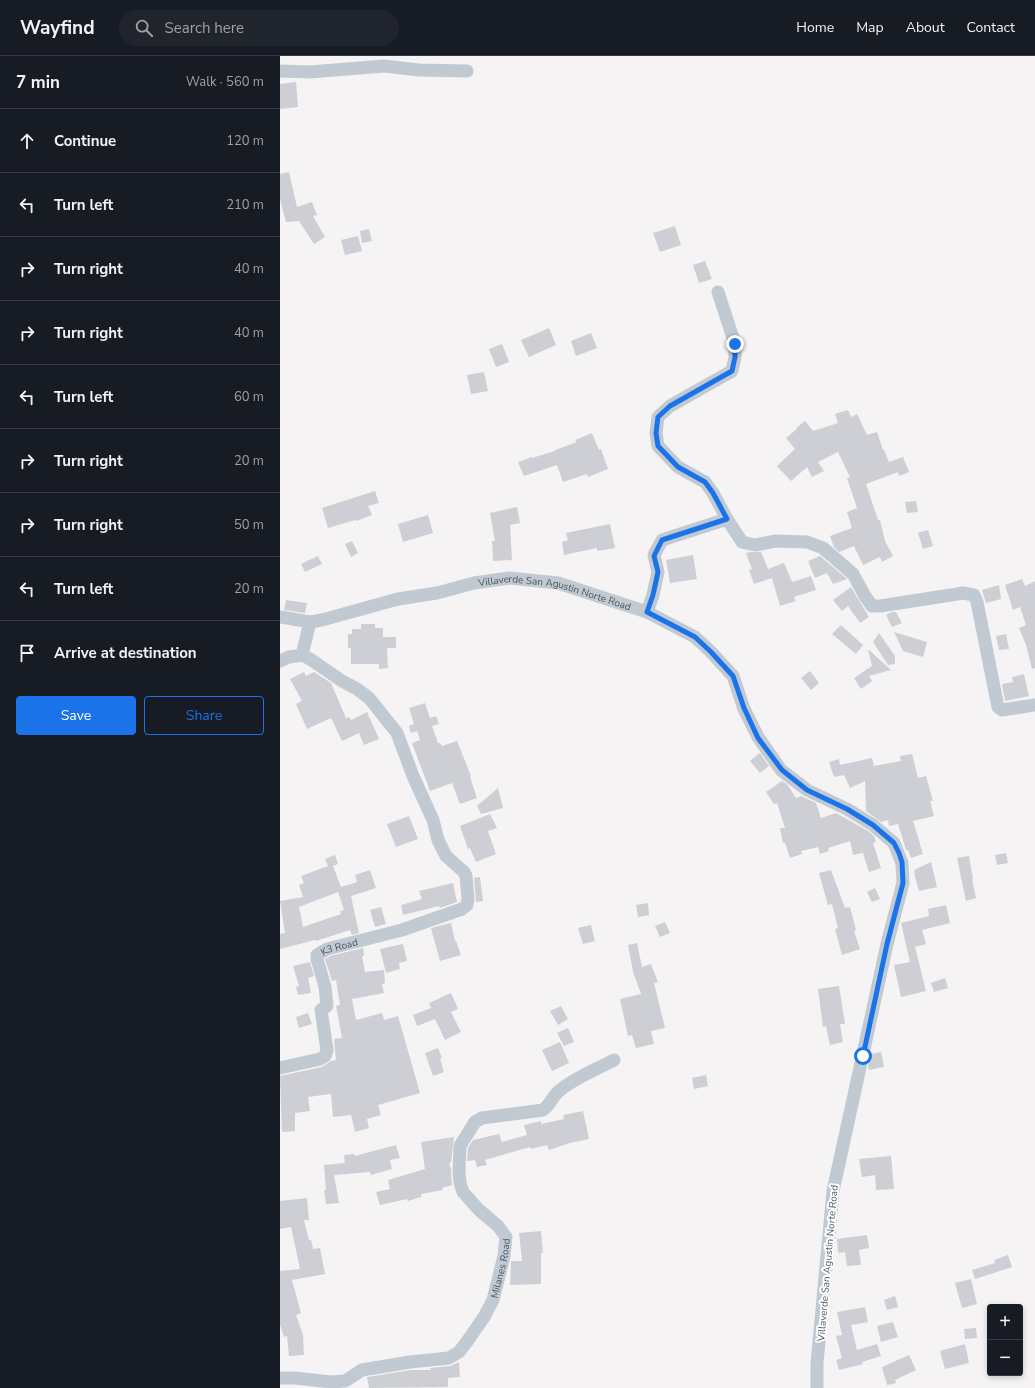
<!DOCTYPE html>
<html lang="en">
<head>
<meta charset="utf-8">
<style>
  body { margin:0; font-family:"Nunito Sans",sans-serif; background:#20242c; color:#f1f3f6 }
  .controls { position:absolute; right:12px; bottom:12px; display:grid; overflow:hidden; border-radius:4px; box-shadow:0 2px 6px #0003 }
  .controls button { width:36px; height:36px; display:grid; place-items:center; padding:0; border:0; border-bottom:1px solid #363941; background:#171b24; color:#f1f3f6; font:20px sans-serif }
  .stop { position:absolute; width:12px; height:12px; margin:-9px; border:3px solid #1a73e8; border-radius:50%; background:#fff }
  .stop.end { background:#1a73e8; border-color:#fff; box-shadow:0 1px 4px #0008 }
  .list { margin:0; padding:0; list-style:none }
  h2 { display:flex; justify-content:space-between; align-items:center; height:52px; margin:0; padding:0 16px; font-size:17px }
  h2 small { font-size:13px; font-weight:400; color:#9ea1a6 }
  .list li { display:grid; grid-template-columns:26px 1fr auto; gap:12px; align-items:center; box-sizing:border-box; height:64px; padding:0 16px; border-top:1px solid #363941 }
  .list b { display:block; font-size:15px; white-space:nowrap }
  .list em { font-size:13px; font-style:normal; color:#9ea1a6 }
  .actions { display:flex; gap:8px; padding:12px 16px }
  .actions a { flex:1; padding:9px 0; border:1px solid #1a73e8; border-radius:4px; text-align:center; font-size:14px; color:#1a73e8 }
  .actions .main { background:#1a73e8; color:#fff }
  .icon { flex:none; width:22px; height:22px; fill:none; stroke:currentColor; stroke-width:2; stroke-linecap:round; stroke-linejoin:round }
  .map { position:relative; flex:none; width:755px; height:1332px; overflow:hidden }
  header { display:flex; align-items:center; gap:24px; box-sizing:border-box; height:56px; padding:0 20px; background:#171b24; border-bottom:1px solid #363941 }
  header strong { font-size:19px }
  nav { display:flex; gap:22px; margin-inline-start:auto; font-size:14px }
  .search { width:280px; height:36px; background:#20242c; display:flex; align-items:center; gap:10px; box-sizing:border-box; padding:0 14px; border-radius:22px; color:#9ea1a6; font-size:15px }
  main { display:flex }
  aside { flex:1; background:#171b24 }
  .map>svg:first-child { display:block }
  .building { fill:#cdcfd5; fill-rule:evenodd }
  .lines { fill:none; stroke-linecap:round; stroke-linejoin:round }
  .street { stroke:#c1cad2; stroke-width:13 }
  .route { stroke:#1a73e8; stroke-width:5 }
  .labels { text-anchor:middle; stroke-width:4; stroke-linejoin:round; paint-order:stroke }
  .street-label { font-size:10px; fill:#4a5661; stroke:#fff }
</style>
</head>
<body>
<header>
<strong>Wayfind</strong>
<div class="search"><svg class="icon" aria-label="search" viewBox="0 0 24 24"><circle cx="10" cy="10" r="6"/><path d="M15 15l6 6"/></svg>Search here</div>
<nav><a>Home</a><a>Map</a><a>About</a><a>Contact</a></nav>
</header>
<main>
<aside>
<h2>7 min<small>Walk · 560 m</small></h2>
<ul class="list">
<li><svg class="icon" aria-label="ahead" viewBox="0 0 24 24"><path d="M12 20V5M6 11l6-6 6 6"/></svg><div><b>Continue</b></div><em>120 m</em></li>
<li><svg class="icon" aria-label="left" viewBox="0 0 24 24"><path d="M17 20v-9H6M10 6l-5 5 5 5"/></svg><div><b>Turn left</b></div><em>210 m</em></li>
<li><svg class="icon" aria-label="right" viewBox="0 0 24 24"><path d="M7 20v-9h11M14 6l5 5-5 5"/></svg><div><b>Turn right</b></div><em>40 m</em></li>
<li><svg class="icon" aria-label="right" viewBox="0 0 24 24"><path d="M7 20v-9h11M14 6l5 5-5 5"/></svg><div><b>Turn right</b></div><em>40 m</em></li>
<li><svg class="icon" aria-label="left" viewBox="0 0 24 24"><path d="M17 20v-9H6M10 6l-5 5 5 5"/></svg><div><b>Turn left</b></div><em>60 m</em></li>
<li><svg class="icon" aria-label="right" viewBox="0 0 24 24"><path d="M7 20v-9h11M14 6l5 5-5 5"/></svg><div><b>Turn right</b></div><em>20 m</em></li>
<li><svg class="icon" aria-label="right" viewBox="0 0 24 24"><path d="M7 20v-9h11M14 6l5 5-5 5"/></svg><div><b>Turn right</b></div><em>50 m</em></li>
<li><svg class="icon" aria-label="left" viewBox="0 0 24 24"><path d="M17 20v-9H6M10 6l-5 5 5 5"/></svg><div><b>Turn left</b></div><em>20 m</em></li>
<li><svg class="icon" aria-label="arrive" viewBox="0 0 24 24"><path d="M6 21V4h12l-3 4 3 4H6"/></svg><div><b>Arrive at destination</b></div></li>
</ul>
<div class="actions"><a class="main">Save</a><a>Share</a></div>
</aside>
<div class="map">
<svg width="755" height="1332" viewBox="0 0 755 1332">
  <rect width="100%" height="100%" fill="#f5f3f3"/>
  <g class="building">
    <polygon points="16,26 18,51 0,53 0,28"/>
    <polygon points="9,116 17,151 32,146 37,159 33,160 45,181 34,188 19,165 6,166 0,143 0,118"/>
    <polygon points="395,170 401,189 380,196 373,177"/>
    <polygon points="89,173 92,185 82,187 80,175"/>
    <polygon points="78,180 82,195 65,199 61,184"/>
    <polygon points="425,205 432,223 419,227 413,209"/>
    <polygon points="269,272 276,289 249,301 241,284"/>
    <polygon points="311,277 317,292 296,300 291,285"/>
    <polygon points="222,288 229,306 216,311 209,293"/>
    <polygon points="204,316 208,335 191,338 187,319"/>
    <polygon points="568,354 571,361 577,358 587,379 597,376 603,394 604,394 609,406 623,401 629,416 619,420 618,416 586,428 598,464 600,464 605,485 613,500 602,506 600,501 583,509 574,490 559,496 554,491 550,480 572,472 567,456 577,452 567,422 570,421 558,396 538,406 544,415 532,421 527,411 511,425 497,410 515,393 506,382 517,373 516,372 525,365 533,375 558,367 555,358"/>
    <polygon points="312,377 319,394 321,393 328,413 308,421 307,418 283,426 277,409 244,420 238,406 252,401 252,402 275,395 275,394 297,386 295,384"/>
    <polygon points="95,435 99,447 88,450 92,459 76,465 75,464 48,472 42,452"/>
    <polygon points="636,445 638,456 627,457 625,446"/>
    <polygon points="237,451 240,467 230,469 232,504 213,505 212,485 215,485 210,457"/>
    <polygon points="148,459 153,477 123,486 118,468"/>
    <polygon points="330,468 335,492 317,495 317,492 284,499 282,486 288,484 286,477"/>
    <polygon points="648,474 653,490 643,493 638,477"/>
    <polygon points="72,485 78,497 71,501 65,488"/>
    <polygon points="470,496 481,496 488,513 504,507 512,526 531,520 536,534 514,541 516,545 500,550 492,522 474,528 469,514 472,513 466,497"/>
    <polygon points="413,499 417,523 390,527 386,504"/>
    <polygon points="38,500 42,508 25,516 21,508"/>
    <polygon points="540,500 567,523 553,528 547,517 535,522 528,505"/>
    <polygon points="742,523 745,530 755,525 755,612 752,613 746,589 739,572 746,569 740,551 733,554 725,529"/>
    <polygon points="719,529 721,543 706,547 702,534"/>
    <polygon points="571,531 589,561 580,567 568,550 562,555 553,544"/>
    <polygon points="6,544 27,547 25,557 4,554"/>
    <polygon points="612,556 616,556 622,567 612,571 606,559"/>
    <polygon points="81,568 95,568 95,572 103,572 103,581 116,581 116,592 107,592 108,612 99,613 99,608 71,608 71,592 68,592 68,578 72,578 72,573 81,573"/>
    <polygon points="561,569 583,589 576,598 552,578"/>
    <polygon points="614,576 647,586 643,601 623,595"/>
    <polygon points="599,577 615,600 615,608 608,609 593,586"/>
    <polygon points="726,578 729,593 719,594 716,580"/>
    <polygon points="588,593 611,614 589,620 592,625 581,633 574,622 592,610"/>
    <polygon points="530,615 539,627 531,634 521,622"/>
    <polygon points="24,616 26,620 34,616 51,627 66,662 69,661 71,664 87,656 99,683 84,689 79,677 62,685 51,662 27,673 16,648 22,645 10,623"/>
    <polygon points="744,618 749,640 725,645 722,628 733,626 732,621"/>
    <polygon points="145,647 150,662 156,660 159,668 152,670 158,687 160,687 162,690 177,685 191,720 190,721 197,742 180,748 172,727 150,735 132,687 140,684 137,675 131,677 129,670 134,668 129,652"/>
    <polygon points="480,697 489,710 480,717 470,705"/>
    <polygon points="632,698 638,722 646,720 653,745 650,745 654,760 633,765 643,798 631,802 628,794 626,794 618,768 609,770 608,764 601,766 586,755 585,725 570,732 564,719 554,721 549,706 559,703 560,709 592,702 594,710 621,705 620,700"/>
    <polygon points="502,725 507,728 516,742 521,740 536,747 541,762 556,757 588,775 594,780 596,786 593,787 601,812 589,816 583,797 573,799 570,785 548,792 549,795 540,798 538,791 521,795 522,798 510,802 505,787 503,787 500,772 505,772 497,747 494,748 486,736"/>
    <polygon points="218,732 223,752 201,758 197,750"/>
    <polygon points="210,758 217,772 208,775 216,798 196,806 190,792 188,793 180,770"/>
    <polygon points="129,760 138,783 116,791 107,768"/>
    <polygon points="726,797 728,807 717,809 715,799"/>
    <path d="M55 799 58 808 53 810 61 831 77 826 75 819 90 814 96 832 71 840 79 877 72 879 70 874 36 885 35 884 0 893V878L5 877 0 845 23 841 19 829 24 827 21 820 48 810 45 803ZM58 836 64 854 60 855 61 858 23 871 19 851Z"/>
    <polygon points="689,800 693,823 692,823 696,842 686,845 677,802"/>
    <polygon points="651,806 657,831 639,835 634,817 635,817 634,814"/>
    <polygon points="551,814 565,852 570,851 576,874 574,875 580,893 562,899 555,873 558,872 552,848 548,849 539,817"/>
    <polygon points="200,821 203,845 196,846 194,822"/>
    <polygon points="173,827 177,846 160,852 159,850 123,859 121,849 142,843 139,835"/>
    <polygon points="595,832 600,843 592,846 587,836"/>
    <polygon points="368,847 369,859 358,861 356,849"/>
    <polygon points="666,849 670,867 642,874 646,888 635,891 646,935 621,941 614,909 630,906 621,867 649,860 648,853"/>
    <polygon points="101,851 106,868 95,871 90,854"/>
    <polygon points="385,866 390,877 380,881 375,870"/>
    <polygon points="171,867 175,885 176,885 181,899 160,905 151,872"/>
    <polygon points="311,869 315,885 303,888 298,872"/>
    <polygon points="357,887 362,911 371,908 378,926 374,927 385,972 371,975 374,988 356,992 352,979 348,980 340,943 361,938 353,916 348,889"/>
    <polygon points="123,888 127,905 119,907 120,913 106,917 100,893"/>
    <polygon points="83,892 84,900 82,900 85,916 104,914 105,927 102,928 104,937 72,943 76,964 102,957 104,964 118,960 140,1037 98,1049 101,1059 87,1063 89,1072 75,1076 71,1059 53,1061 51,1038 28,1041 30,1055 15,1057 15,1075 2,1076 0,1020 42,1011 51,1005 56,1004 54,983 62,982 56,950 60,949 56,924 52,925 45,903 50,900"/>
    <polygon points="30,906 34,920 28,922 31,937 18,939 16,931 19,930 13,910"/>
    <polygon points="665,922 668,932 654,936 651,927"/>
    <polygon points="559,930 565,968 560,968 563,986 550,989 546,970 543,971 538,933"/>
    <polygon points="171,937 178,953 171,956 181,976 165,984 155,963 137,970 133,959 151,952 149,947"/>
    <polygon points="281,950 288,963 278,969 270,955"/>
    <polygon points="28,957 32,968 19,972 16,961"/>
    <polygon points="288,972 294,986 284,990 277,977"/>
    <polygon points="280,986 289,1007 272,1015 262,994"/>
    <polygon points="158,992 162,1002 160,1003 164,1016 153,1020 145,997"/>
    <polygon points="601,996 604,1011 589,1014 588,1010 591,998"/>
    <polygon points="426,1019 428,1030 414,1033 412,1022"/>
    <polygon points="303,1055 309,1083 290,1087 269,1094 267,1089 251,1093 250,1091 205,1104 207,1109 197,1111 195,1104 187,1105 188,1092 193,1084 219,1078 222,1086 247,1079 244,1069 261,1065 261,1068 284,1063 283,1059"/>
    <polygon points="174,1081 171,1107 169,1107 171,1113 172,1129 162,1132 163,1134 141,1138 141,1141 128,1145 127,1143 100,1149 96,1136 110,1133 108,1124 145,1113 141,1086"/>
    <polygon points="116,1089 120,1102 110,1104 112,1113 91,1119 90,1116 54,1119 59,1147 46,1148 44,1134 46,1134 44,1109 65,1107 64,1099 75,1098 75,1100"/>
    <polygon points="611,1100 614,1133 596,1134 595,1119 582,1121 579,1103"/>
    <polygon points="27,1142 29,1164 24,1164 29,1184 31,1184 33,1193 40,1192 45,1218 12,1224 21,1257 16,1259 23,1279 24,1299 9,1300 7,1280 4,1281 0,1268 0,1215 20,1213 11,1171 0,1173 0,1145"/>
    <polygon points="261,1175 263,1197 261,1197 261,1228 230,1229 231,1205 242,1205 239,1177"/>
    <polygon points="587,1179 589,1192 579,1194 581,1209 567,1210 565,1196 558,1197 557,1183"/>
    <polygon points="728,1199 732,1211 695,1223 692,1214 715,1207 714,1204"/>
    <polygon points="691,1223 697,1248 682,1252 675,1227"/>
    <polygon points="615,1240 618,1251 607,1254 604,1244"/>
    <polygon points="585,1251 588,1266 571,1269 577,1294 597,1288 601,1300 582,1306 583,1308 559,1314 556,1304 562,1302 556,1280 562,1279 557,1256"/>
    <polygon points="613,1266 618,1281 601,1286 597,1270"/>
    <polygon points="696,1272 697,1282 685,1283 684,1273"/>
    <polygon points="685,1288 689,1307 665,1313 660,1295"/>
    <polygon points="629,1299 636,1314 615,1324 616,1327 607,1329 602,1311"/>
    <polygon points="179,1306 180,1321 168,1322 168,1331 89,1332 87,1321 131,1314 151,1314 150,1312 170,1310"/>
  </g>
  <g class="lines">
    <g class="street">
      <polyline points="0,15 30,16 104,10 139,14 187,15"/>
      <polyline points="438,236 455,288 455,301 452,315 390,350 378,361 376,377 378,390 398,411 425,426 433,437 447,463 462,486 475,489 496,485 527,486 543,492 573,518 585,540 592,550 600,550 671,539 683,537 694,539 697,546 718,651 722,654 755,649"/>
      <polyline points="367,556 373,539 378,516 374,499 382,484 447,463"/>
      <path id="s1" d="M0 561 30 566 42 564 118 543 157 537 194 527 229 522 278 527 367 556 415 581 431 596 453 620 464 653 478 681 501 714 527 734 567 753 593 769 614 787 622 807 623 827 607 888 553 1135 537 1307V1332"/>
      <polyline points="0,605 9,601 22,599 30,566"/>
      <path id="s2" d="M0 1012 40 1003 45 1000 47 994 41 954 47 950 45 931 37 903V899L47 893 122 874 182 853 187 849 188 843 186 820 184 816 166 800 158 784 153 764 133 720 117 677 89 642 77 633 62 625 30 603 22 599"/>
      <path id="s3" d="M0 1322H15L51 1326 65 1325 82 1314 130 1306 169 1302 179 1296 186 1287 204 1261 213 1244 224 1200 226 1181 218 1170 199 1154 183 1136 180 1127 179 1115 180 1090 195 1066 202 1062 263 1054C270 1049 272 1041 279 1035 294 1022 317 1013 334 1004"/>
    </g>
  </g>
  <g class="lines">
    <polyline class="route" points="455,288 455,301 452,315 390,350 378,361 376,377 378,390 398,411 425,426 433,437 447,463 382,484 374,500 378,516 373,539 367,556 415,581 431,596 453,620 464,652 478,682 502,714 527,734 567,753 593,769 614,787 619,797 622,806 623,827 607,888 583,1000"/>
  </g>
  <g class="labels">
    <g class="street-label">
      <text dy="4" stroke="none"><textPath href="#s1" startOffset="282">Villaverde San Agustin Norte Road</textPath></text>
      <text dy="4" stroke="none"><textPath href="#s2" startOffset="177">K3 Road</textPath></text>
      <text transform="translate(547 1207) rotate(-85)" y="4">Villaverde San Agustin Norte Road</text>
      <text dy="4" stroke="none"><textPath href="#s3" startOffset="280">Milanes Road</textPath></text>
    </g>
  </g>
</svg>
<div class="controls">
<button>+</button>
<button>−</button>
</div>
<div class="stop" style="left:583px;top:1000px"></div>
<div class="stop end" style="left:455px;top:288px"></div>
</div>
</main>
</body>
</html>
